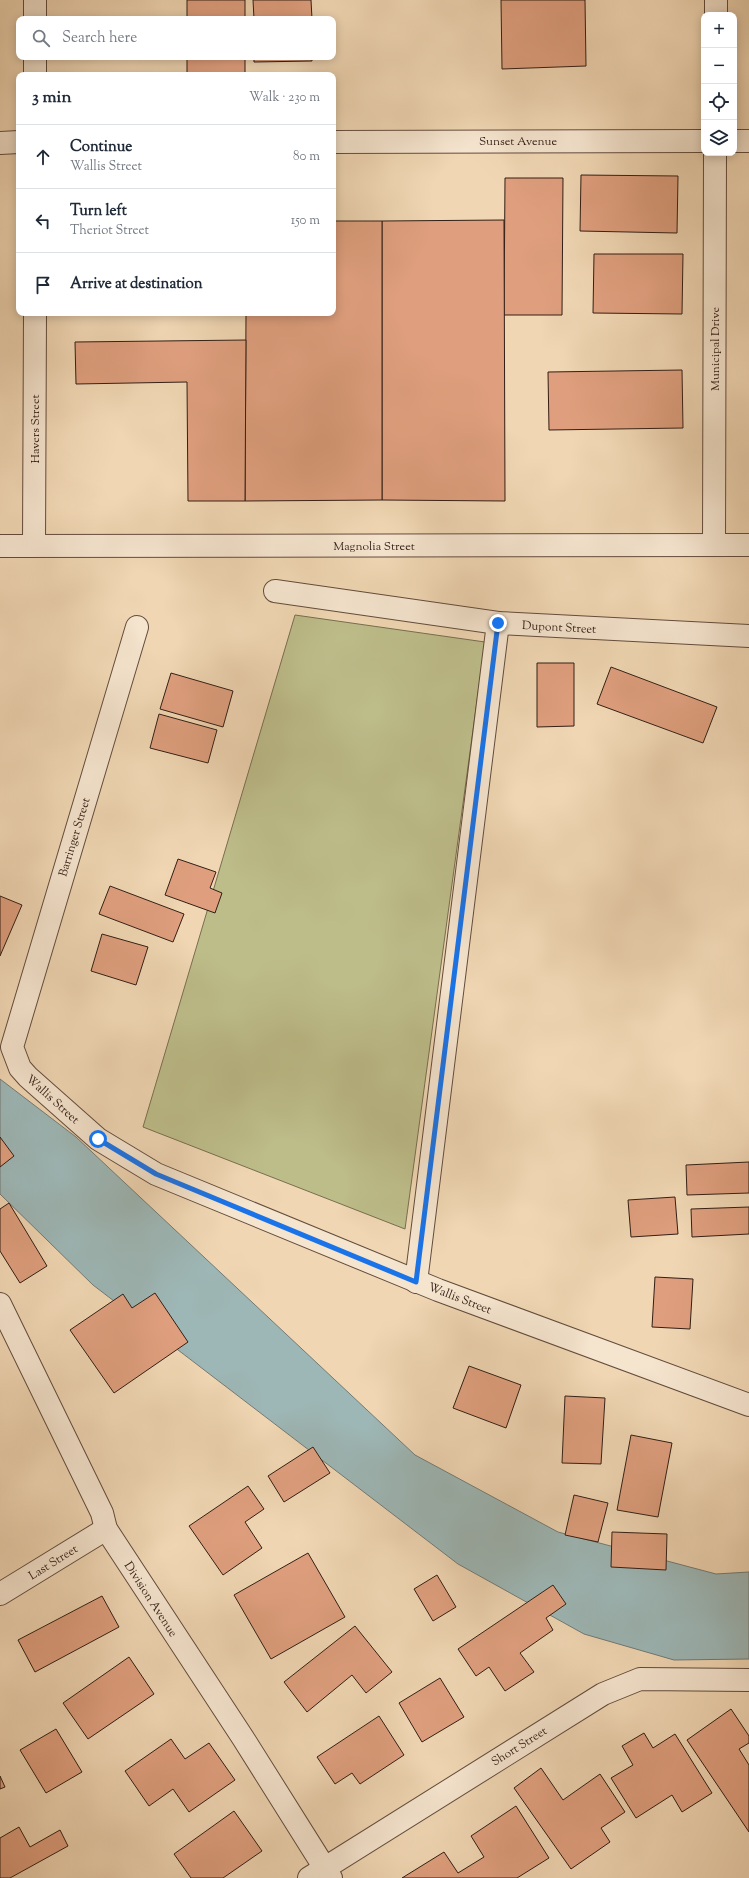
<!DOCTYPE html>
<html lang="en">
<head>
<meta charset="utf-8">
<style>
  body { margin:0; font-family:"Sorts Mill Goudy",serif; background:#f2f2f3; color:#1f2937 }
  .controls { position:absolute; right:12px; top:12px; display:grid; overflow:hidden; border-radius:8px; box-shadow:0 2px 10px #0003 }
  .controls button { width:36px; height:36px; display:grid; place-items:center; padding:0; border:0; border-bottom:1px solid #e0e1e3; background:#fff; color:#1f2937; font:20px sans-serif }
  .stop { position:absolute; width:12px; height:12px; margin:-9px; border:3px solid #1a73e8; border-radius:50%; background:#fff }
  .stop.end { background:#1a73e8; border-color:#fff; box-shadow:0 1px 4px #0008 }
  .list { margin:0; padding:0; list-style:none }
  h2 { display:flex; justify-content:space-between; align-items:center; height:52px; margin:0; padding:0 16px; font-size:17px }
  h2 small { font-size:13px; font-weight:400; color:#747a83 }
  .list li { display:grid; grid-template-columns:26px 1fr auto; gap:12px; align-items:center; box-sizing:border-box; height:64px; padding:0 16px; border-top:1px solid #e0e1e3 }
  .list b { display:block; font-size:15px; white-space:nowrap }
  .list p { margin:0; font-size:13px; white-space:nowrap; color:#747a83 }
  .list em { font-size:13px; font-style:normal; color:#747a83 }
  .icon { flex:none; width:22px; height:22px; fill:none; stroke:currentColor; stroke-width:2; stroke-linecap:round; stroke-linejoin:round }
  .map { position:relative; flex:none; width:749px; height:1878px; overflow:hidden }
  .search { position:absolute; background:#fff; box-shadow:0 2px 10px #0003; left:16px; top:16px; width:320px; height:44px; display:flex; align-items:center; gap:10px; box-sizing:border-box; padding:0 14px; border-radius:8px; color:#747a83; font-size:15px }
  .panel { position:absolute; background:#fff; box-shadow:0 2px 10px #0003; left:16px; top:72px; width:320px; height:244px; border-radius:8px }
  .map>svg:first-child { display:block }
  .green { fill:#bdbd8a; stroke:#786e50 }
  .water { fill:#9db7b6; stroke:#727a76 }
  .building { fill:#df9f7e; stroke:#321e15 }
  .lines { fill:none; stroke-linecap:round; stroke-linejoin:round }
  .minor-casing { stroke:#624c3c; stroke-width:24 }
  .minor { stroke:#f5e4ce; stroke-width:22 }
  .route { stroke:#1a73e8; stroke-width:5 }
  .labels { text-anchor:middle; stroke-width:3; stroke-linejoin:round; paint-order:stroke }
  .street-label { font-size:12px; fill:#321e15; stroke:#f5e4ce }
</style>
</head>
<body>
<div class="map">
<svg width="749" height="1878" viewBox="0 0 749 1878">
  <rect width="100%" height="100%" fill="#f0d6b3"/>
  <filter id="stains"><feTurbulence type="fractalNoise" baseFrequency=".005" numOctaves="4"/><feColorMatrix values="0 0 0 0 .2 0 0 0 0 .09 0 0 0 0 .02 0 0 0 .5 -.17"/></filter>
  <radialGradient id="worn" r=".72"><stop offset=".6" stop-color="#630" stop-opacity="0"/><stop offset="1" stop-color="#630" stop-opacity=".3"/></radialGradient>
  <polygon class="green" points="295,615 485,642 405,1229 143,1127"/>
  <polygon class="water" points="0,1079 76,1137 415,1455 558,1532 716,1574 749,1572 749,1659 674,1660 584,1634 458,1564 93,1285 0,1194"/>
  <g class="building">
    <rect x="187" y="0" width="58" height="19"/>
    <polygon points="253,0 311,0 312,19 254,19"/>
    <polygon points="501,0 585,0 586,66 502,69"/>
    <rect x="187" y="57" width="58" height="18"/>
    <polygon points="254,57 312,57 312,61 254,62"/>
    <polygon points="581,175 678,176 677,233 580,231"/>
    <polygon points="505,178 563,178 562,315 504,315"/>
    <polygon points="504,220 505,501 382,500 382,221"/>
    <polygon points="333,221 382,221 382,500 245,501 246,313 333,313"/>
    <polygon points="594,254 683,254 682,314 593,313"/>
    <polygon points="246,340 245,501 188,501 187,382 76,384 75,342"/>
    <polygon points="682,370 683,428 549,430 548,372"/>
    <polygon points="537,663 574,663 574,726 537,727"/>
    <polygon points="611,667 717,707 703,743 597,704"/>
    <polygon points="171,673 233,691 223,727 160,709"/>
    <polygon points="159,714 217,730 208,763 150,748"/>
    <polygon points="178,859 216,872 210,888 222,893 215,913 165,895"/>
    <polygon points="110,886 184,914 173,942 99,914"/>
    <polygon points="0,896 22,905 0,956"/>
    <polygon points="102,934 148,947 136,985 91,971"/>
    <polygon points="0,1137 14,1156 0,1167"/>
    <polygon points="749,1162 749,1193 687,1195 686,1165"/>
    <polygon points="675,1197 678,1234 631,1237 628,1200"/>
    <polygon points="9,1203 47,1266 20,1283 0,1251 0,1209"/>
    <polygon points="749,1207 749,1234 692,1237 691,1209"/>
    <polygon points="655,1277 693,1279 690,1329 652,1327"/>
    <polygon points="155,1293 188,1342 114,1393 70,1330 123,1294 132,1308"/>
    <polygon points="469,1366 521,1385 506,1428 453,1408"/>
    <polygon points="565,1396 605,1398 601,1464 562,1463"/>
    <polygon points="631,1435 672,1443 658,1517 617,1510"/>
    <polygon points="313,1447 330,1473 284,1502 268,1476"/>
    <polygon points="248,1486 264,1509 245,1522 262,1548 223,1575 189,1526"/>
    <polygon points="574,1495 608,1503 598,1542 565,1535"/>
    <polygon points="612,1532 667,1534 666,1570 611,1567"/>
    <polygon points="308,1553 345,1617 271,1659 234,1595"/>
    <polygon points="437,1575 456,1607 433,1621 414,1589"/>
    <polygon points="553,1585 566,1604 546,1618 553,1630 520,1653 534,1672 505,1691 489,1667 476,1676 458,1649"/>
    <polygon points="102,1596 119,1627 35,1672 18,1640"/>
    <polygon points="355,1626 392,1672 366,1693 352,1675 307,1712 284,1682"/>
    <polygon points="129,1657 154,1694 88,1739 63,1703"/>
    <polygon points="440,1678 464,1717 422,1742 399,1703"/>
    <polygon points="731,1709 749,1736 749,1743 739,1749 749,1765 749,1832 687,1740"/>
    <polygon points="379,1716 404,1755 360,1784 352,1773 335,1784 317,1757"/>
    <polygon points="56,1729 82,1772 46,1793 20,1750"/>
    <polygon points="644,1733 653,1748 675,1734 712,1793 682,1812 672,1795 636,1818 611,1778 633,1765 622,1746"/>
    <polygon points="171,1739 185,1759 209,1743 235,1780 189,1812 173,1789 149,1806 125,1771"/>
    <polygon points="541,1768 563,1800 600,1774 625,1812 601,1828 610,1842 571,1869 514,1788"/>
    <polygon points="0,1776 5,1787 0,1789"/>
    <polygon points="516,1806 549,1858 517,1878 402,1878 444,1852 458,1873 484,1857 471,1836"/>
    <polygon points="234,1811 262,1851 223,1878 191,1878 174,1854"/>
    <polygon points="19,1827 30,1847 60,1830 68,1846 10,1878 0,1878 0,1838"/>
  </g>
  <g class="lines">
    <defs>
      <g id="minor">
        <polyline points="716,15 716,0"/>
        <polyline points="35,19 35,0"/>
        <polyline points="35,75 35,57"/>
        <polyline points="734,141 749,141"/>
        <polyline points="333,142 704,141"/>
        <polyline points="0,143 19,142"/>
        <polyline points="714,545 715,153"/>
        <polyline points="0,546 749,545"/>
        <polyline points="34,546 35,313"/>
        <polyline points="275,591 498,623 749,636"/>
        <polyline points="137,627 12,1047 20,1068 28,1077 98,1139 156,1174 438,1290 749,1405"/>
        <polyline points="416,1282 498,623"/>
        <polyline points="0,1304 102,1513 106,1529 243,1738 331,1878"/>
        <polyline points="0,1594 106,1529"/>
        <polyline points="309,1878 603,1694 640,1679 749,1680"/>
      </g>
    </defs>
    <use href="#minor" class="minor-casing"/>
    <use href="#minor" class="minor"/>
  </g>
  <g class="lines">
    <polyline class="route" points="98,1139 156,1174 416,1282 498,623"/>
  </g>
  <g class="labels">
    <g class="street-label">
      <text x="518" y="145">Sunset Avenue</text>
      <text transform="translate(715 349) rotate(-90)" y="4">Municipal Drive</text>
      <text transform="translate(35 429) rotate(-90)" y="4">Havers Street</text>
      <text x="374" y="550">Magnolia Street</text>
      <text transform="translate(559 627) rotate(3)" y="4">Dupont Street</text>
      <text transform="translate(74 837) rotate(-73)" y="4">Barringer Street</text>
      <text transform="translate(53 1099) rotate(42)" y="4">Wallis Street</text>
      <text transform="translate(460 1298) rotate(21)" y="4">Wallis Street</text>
      <text transform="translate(53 1562) rotate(-32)" y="4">Last Street</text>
      <text transform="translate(151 1599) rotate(57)" y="4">Division Avenue</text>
      <text transform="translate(519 1746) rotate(-32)" y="4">Short Street</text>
    </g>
  </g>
  <rect width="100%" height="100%" filter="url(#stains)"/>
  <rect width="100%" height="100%" fill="url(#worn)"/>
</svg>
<div class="controls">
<button>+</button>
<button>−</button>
<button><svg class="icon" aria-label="locate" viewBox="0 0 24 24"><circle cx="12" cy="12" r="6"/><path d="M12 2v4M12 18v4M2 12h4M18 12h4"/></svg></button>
<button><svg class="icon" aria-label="layers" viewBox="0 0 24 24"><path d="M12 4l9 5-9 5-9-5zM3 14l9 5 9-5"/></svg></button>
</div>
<div class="stop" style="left:98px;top:1139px"></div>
<div class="stop end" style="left:498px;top:623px"></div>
<div class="search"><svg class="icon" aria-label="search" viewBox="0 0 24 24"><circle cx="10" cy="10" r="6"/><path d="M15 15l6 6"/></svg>Search here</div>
<section class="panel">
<h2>3 min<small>Walk · 230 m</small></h2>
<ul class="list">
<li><svg class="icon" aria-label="ahead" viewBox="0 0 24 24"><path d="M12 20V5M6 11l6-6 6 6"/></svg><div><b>Continue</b><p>Wallis Street</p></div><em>80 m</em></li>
<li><svg class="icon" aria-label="left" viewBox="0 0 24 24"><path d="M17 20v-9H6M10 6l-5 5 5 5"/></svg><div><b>Turn left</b><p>Theriot Street</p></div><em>150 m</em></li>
<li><svg class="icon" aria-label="arrive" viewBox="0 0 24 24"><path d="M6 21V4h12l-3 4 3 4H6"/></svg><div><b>Arrive at destination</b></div></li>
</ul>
</section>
</div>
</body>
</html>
